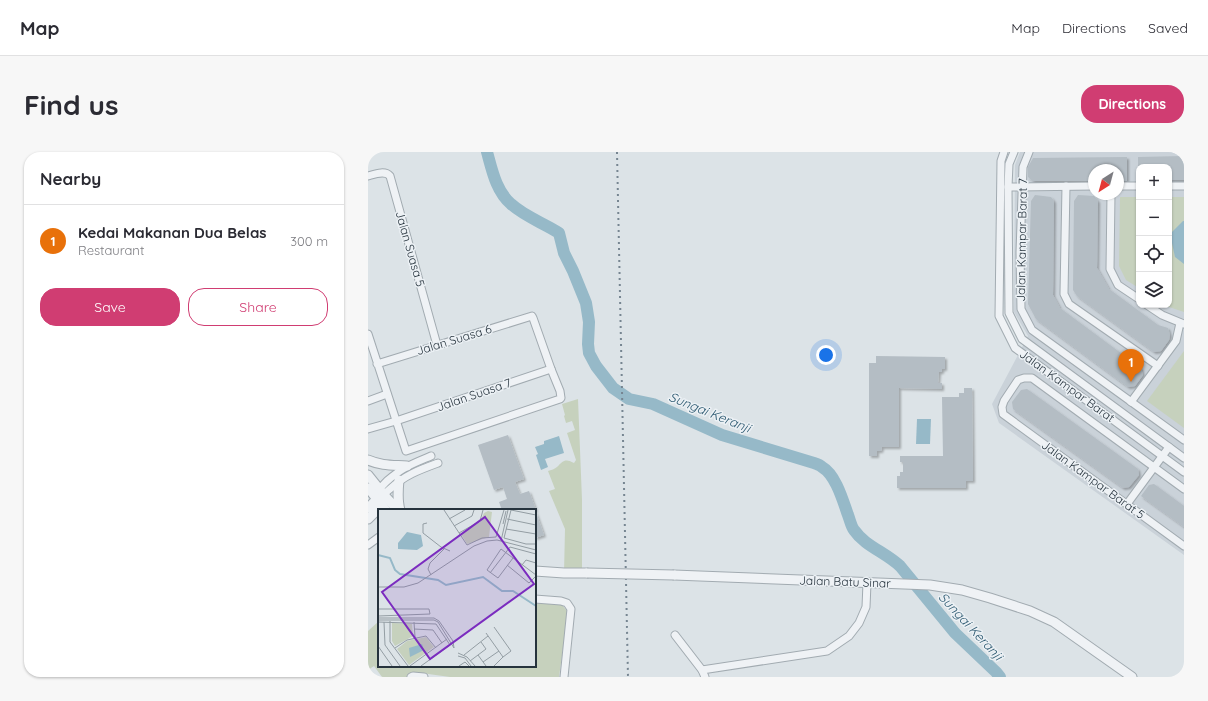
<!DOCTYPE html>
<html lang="en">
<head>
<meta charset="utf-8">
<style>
  body { margin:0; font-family:Quicksand,sans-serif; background:#f7f7f7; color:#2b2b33 }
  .controls { position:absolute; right:12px; top:12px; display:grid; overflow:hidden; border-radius:8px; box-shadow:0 1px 3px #0004 }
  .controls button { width:36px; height:36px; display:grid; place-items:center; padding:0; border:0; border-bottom:1px solid #e1e1e2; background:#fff; color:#2b2b33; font:20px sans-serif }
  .compass { position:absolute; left:720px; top:12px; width:36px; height:36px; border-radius:50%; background:#fff; box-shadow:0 1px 3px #0004; rotate:216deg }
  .you { position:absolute; left:458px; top:203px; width:14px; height:14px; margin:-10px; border:3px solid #fff; border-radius:50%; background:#1a73e8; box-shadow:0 0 0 6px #1a73e833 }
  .badge { display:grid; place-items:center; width:26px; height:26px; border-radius:50%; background:#d03d72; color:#fff; font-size:13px; font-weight:700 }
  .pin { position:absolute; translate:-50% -33px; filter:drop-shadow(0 1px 2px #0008) }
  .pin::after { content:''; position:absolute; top:21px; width:14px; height:12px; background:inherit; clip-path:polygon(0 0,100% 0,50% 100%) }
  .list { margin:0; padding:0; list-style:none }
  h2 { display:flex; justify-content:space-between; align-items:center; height:52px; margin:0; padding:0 16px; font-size:17px }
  h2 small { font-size:13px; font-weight:400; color:#7c7c81 }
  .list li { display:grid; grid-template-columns:26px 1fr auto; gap:12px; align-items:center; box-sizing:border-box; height:72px; padding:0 16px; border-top:1px solid #e1e1e2 }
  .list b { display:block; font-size:15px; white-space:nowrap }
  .list p { margin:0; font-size:13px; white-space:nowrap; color:#7c7c81 }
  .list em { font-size:13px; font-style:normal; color:#7c7c81 }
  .actions { display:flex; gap:8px; padding:12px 16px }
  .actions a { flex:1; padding:9px 0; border:1px solid #d03d72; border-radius:16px; text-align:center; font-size:14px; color:#d03d72 }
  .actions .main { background:#d03d72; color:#fff }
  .icon { flex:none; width:22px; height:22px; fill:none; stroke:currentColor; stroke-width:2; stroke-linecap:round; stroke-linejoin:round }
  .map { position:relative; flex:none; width:816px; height:525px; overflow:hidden; border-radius:16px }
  header { display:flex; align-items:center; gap:24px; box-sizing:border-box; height:56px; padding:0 20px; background:#fff; border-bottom:1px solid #e1e1e2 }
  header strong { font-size:19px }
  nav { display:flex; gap:22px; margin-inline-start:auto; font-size:14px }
  .intro { display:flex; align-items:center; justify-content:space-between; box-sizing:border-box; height:96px; padding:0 24px }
  h1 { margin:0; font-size:28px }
  .button { padding:10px 18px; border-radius:16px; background:#d03d72; color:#fff; font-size:14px; font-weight:700 }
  main { display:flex; gap:24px; padding:0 24px }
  aside { flex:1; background:#fff; border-radius:16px; box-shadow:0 1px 3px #0004 }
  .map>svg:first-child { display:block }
  .built { fill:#cad2d9; fill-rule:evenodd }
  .green { fill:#c6d1bd }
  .water { fill:#96b9c8 }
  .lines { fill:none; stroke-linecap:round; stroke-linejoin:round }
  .river { stroke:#96b9c8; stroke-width:12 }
  .building { fill:#b4bdc4; filter:url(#shadow) }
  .minor-casing { stroke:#a2abb1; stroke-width:9 }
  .tertiary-casing { stroke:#a2abb1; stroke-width:11 }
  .minor { stroke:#eff2f5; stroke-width:7 }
  .tertiary { stroke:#eff2f5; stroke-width:9 }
  .rail { stroke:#768591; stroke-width:2; stroke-dasharray:2 4; stroke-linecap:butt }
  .tertiary-bridge-casing { stroke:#a2abb1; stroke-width:11; stroke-linecap:butt }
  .tertiary-bridge { stroke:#eff2f5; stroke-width:9 }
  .labels { text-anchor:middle; stroke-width:3; stroke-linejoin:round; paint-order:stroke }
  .street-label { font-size:12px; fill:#26333d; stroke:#ecf1f5 }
  .water-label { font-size:13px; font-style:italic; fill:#2f5b72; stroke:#ecf1f5 }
  .inset-river { fill:none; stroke:#96b9c8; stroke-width:2 }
  .inset-road { fill:none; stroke:#939da3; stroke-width:1 }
  .view { fill:#7b2cbf; fill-opacity:0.15; stroke:#7b2cbf; stroke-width:2 }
  .inset-edge { fill:none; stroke:#26333d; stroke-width:2 }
</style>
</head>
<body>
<header>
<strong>Map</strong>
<nav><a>Map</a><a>Directions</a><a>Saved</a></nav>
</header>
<div class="intro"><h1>Find us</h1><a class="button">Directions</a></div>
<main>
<aside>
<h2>Nearby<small></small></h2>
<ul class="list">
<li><span class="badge" style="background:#e8710a">1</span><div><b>Kedai Makanan Dua Belas</b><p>Restaurant</p></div><em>300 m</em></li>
</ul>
<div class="actions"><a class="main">Save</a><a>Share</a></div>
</aside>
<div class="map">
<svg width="816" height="525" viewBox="0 0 816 525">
  <defs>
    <filter id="shadow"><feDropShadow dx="2" dy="2" stdDeviation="1" flood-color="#0004"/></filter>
  </defs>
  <rect width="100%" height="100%" fill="#dce3e7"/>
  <path class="built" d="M652 0H816V403L631 271 624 252 660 184 646 160 647 13ZM771 15H801V153H771ZM726 18H750V42H726Z"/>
  <g class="green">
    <polygon points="752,45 771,45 771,136 758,128 751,114"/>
    <polygon points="801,45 816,45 816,160 795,153 801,153"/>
    <polygon points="816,199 816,276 779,249"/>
    <path d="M210 247 214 348V421H196L197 377 181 339 187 337 180 319C183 318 187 317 189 315 195 309 197 306 206 311L208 308 199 281 207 278 204 269 198 271 196 264 197 263 194 252Z"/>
    <polygon points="167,451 194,453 200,460 191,525 82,525 46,520 39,525 14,525 6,514 0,518 0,479 11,469 11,514 167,514"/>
  </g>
  <g class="water">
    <polygon points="815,69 816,69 816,112 807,105 802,82"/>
    <polygon points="549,267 563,267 562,292 548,292"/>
    <polygon points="191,284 196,301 177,307 180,315 173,318 168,303 170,302 167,295 176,292 176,289"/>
  </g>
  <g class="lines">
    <path class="river" d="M119 0C124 18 128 39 143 52 157 65 176 71 191 81L196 101 205 119 218 151 221 170 220 192 221 201 228 214 245 236 261 247 285 252 354 283 446 311C449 312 452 313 454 315 468 323 475 349 480 363 482 368 483 374 486 378 497 394 517 400 532 414L587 481 628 520 632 525"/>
  </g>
  <g class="building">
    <polygon points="816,4 816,28 801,28 801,15 770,15 770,5"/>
    <polygon points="759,5 759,29 750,29 750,18 726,18 726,29 665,29 660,25 660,15 665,6"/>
    <polygon points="667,43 683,45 686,49 685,143 692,156 773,216 775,223 767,234 760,235 668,167 660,152 663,49"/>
    <polygon points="710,43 726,44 730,49 729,116 741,137 790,173 800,176 802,183 801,188 793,199 786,200 709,144 705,138 706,49"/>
    <polygon points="508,204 577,205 577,217 574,217 574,220 571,220 570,231 574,231 574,237 531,236 531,295 514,295 513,299 509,299 509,304 501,304 501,211 508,211"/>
    <polygon points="596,236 604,236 605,329 598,329 598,336 529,336 529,324 532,324 532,320 535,320 535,310 532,310 532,304 575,304 574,245 591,245 591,241 596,241"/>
    <polygon points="659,237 770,317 771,323 761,335 755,336 645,257 644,250 653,238"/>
    <polygon points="140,283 156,327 147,330 152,342 161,339 168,358 134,358 131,350 139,347 135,335 126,338 110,293"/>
    <polygon points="786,332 816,354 816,375 773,344 781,333"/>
    <polygon points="167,358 176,383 167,386"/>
  </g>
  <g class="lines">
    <defs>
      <g id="minor">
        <polyline points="636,0 633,9 631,164 647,196 816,320"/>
        <polyline points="646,0 641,12 640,35 641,161 654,187 816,306"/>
        <polyline points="661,0 655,15 652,100 653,157 664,178 816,288"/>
        <path d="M0 24C7 22 17 18 22 24L69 193"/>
        <polyline points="698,34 696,142 701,152 790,214"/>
        <polyline points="750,34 771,34"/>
        <polyline points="801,34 816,34"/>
        <polyline points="640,35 726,34"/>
        <polyline points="743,42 742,117 750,133 771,147"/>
        <polyline points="779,153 794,163 816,172"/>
        <polyline points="0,182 38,299 192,247 193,246 192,239 183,217 165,166 164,164 9,212"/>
        <polyline points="0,249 19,242"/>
        <polyline points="763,250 808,189 812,171"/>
        <polyline points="0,277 28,269 183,217"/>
        <polyline points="816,337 664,226 656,226 650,228 636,249 634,255 635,262 816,394"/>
        <path d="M10 342C11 336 15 333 19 329 35 315 44 312 63 304"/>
        <path d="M15 347C16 342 18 340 22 337 37 323 51 318 70 311"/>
        <polyline points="759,352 801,295"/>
        <polyline points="0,393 11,385"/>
        <polyline points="167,447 193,449 199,451 203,457 196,525"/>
        <polyline points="307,483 334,518 337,525"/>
        <polyline points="334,518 459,499 481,484 491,471 498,455 499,431"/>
        <polyline points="43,525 45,524 56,525"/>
      </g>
      <g id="tertiary">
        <path d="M0 308C14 314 24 313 39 314"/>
        <polyline points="0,323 16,343 30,358"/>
        <path d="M31 328C30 339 29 348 32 358"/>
        <polyline points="0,336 18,358"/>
        <polyline points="0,356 9,347"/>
        <polyline points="0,367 14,353"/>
        <polyline points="167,419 196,421 219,421"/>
        <polyline points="306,423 562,433 594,438 622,446 662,459 686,470 764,525"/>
      </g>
    </defs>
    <use href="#minor" class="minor-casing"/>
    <use href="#tertiary" class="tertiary-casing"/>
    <use href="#minor" class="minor"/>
    <use href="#tertiary" class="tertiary"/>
    <polyline class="rail" points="249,0 260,525"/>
    <defs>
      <polyline id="tertiary-bridge" points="219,421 306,423"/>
    </defs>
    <use href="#tertiary-bridge" class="tertiary-bridge-casing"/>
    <use href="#tertiary-bridge" class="tertiary-bridge"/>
  </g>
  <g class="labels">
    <g class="street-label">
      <text transform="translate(654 88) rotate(-89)" y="4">Jalan Kampar Barat 7</text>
      <text transform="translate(42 97) rotate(74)" y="4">Jalan Suasa 5</text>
      <text transform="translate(86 188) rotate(-17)" y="4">Jalan Suasa 6</text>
      <text transform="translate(699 234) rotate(36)" y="4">Jalan Kampar Barat</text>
      <text transform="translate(106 243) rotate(-19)" y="4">Jalan Suasa 7</text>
      <text transform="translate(725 328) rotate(36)" y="4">Jalan Kampar Barat 5</text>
      <text transform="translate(477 430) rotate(2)" y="4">Jalan Batu Sinar</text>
    </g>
    <g class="water-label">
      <text transform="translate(342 260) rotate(22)" y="5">Sungai Keranji</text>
      <text transform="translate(603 474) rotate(47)" y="5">Sungai Keranji</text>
    </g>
  </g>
  <g transform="translate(10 357)">
    <rect width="158" height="158" fill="#dce3e7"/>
    <path d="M110 2 114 3 111 28 89 35 83 25 102 13 106 4ZM14 114 34 115 35 127 17 137 14 132ZM48 128 56 138 31 156 19 140 29 132Z" fill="#c6d1bd"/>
    <path d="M29 23 43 26 45 37 39 41 20 40V34ZM44 135 46 141 32 148 31 139Z" fill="#96b9c8"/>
    <path class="inset-river" d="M0 46 12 49 17 61 22 65 60 71 68 76 105 68 124 82H135L158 97"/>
    <path class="inset-road" d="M66 1 89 36 104 29 118 28 126 1M133 1 126 29 148 35H158M133 1 158 6M71 10 87 1M129 10 158 16M49 14 45 15V24L63 38 72 42M125 15 128 2M76 17 94 7 96 1M128 20 158 25M81 24 102 12 105 1M123 32 130 1M135 49 120 69 109 61 123 40 135 49 138 51 158 66M129 56 151 74 158 67M144 56 148 51 158 54M112 64 132 38 158 45M53 66 50 60 52 54 66 40M0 78H26L40 74 96 37 109 32 119 31 158 41M0 100H51L52 105 0 107M0 109H56L61 112 75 132 76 139 60 113 56 111H0M12 112V133L30 157M0 113 58 115 72 136 43 157M6 113 7 136 22 157M36 113 37 128M116 118 133 142 125 148M36 120 55 121 64 134M108 124 125 148 116 157M0 137 14 157M17 139 29 131 48 127 58 139M80 144 89 148 97 157M86 146 110 127M100 146 108 157M80 147 87 149 93 157M92 152 108 140 103 133M105 153 121 142M32 157 69 130M81 157 87 153 91 157"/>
    <path class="view" d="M107 8 156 75 52 150 4 83Z"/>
    <rect width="158" height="158" class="inset-edge"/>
  </g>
</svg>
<div class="controls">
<button>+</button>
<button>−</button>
<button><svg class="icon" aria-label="locate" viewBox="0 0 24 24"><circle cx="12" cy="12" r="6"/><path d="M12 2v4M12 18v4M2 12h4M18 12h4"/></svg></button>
<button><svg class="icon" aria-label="layers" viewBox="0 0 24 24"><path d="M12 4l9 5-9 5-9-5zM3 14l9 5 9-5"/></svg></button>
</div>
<svg class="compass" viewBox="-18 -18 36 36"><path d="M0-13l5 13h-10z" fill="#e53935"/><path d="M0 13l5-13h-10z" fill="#7c7c81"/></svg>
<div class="you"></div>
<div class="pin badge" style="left:763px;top:230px;background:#e8710a">1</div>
</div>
</main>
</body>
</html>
